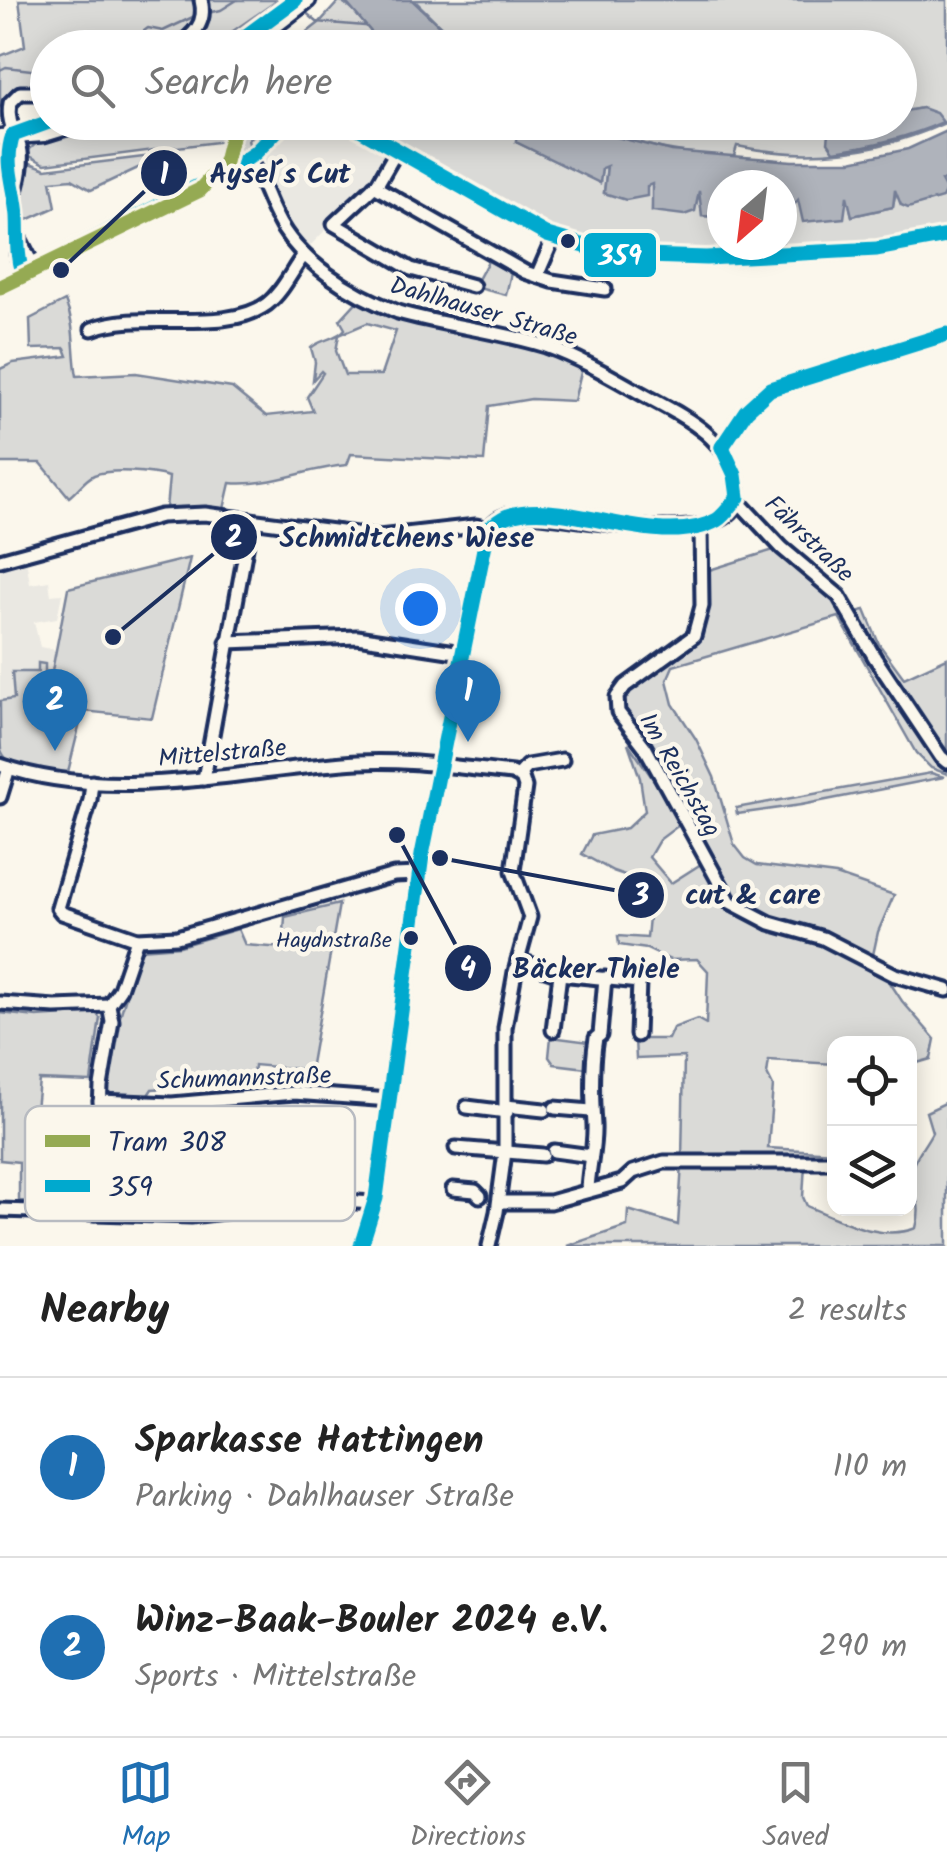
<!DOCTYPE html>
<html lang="en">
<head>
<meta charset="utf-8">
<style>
  body { margin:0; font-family:Kalam,sans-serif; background:#f2f2f2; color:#222 }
  .controls { position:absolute; right:30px; bottom:30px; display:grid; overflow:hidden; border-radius:20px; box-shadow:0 5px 25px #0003 }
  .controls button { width:90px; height:90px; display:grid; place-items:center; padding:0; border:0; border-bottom:2px solid #e0e0e0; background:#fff; color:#222; font:50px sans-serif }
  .compass { position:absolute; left:707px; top:170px; width:90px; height:90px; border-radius:50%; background:#fff; box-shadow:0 5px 25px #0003; rotate:208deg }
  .you { position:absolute; left:420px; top:608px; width:35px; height:35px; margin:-25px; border:8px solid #fff; border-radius:50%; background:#1a73e8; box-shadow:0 0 0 15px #1a73e833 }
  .badge { display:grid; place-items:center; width:65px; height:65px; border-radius:50%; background:#1f6fb2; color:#fff; font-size:32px; font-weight:700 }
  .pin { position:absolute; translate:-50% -82px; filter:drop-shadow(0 2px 5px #0008) }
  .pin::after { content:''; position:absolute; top:52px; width:35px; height:30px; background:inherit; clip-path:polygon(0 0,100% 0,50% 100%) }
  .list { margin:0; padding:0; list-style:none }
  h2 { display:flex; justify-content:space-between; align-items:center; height:130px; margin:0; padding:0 40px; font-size:42px }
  h2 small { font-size:32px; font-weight:400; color:#767676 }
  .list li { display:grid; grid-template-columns:65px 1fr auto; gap:30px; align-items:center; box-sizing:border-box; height:180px; padding:0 40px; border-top:2px solid #e0e0e0 }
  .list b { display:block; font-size:38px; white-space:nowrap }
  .list p { margin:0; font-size:32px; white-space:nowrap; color:#767676 }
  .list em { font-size:32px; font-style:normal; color:#767676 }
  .icon { flex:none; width:55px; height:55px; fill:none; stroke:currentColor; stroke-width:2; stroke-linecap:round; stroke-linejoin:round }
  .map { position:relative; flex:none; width:947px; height:1246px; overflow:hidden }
  .search { position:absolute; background:#fff; box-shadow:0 5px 25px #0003; left:30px; right:30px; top:30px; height:110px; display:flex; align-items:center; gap:25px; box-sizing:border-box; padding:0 35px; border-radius:55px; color:#767676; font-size:38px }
  .sheet { height:490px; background:#fff }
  nav { display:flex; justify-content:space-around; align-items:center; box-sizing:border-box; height:140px; border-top:2px solid #e0e0e0; background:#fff; font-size:28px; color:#767676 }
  nav a { display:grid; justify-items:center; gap:5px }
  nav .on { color:#1f6fb2 }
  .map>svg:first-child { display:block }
  .built { fill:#eae8e2 }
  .green { fill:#dadad7; stroke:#7a849a; stroke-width:2.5; fill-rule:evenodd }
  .water { fill:#afb3bb; stroke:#747e96; stroke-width:2.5 }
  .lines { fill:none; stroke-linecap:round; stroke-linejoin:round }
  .stream { stroke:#747e96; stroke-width:2.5 }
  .minor-casing { stroke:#1b2f5e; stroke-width:19 }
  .major-casing { stroke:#1b2f5e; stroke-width:21 }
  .minor { stroke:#fbf7ec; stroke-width:11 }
  .major { stroke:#fbf7ec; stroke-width:14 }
  .bus-1-casing { stroke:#fbf7ec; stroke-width:22 }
  .bus-1 { stroke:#00a9ce; stroke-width:15 }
  .tram-1-casing { stroke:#fbf7ec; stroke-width:22 }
  .tram-1 { stroke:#95aa53; stroke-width:15 }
  .bus-dot { fill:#1b2f5e; stroke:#fbf7ec; stroke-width:4 }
  .labels { text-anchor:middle; stroke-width:9; stroke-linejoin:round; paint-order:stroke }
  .bus-label { font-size:22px; fill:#1b2f5e; stroke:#fbf7ec; text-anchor:end }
  .street-label { font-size:25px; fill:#1b2f5e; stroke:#fbf7ec }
  .key { fill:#fbf7ec; stroke:#b8bbc1; stroke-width:2.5 }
  .key-label { font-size:28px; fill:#1b2f5e }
  .leader { fill:none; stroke:#1b2f5e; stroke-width:4 }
  .callout-dot { fill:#1b2f5e; stroke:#fbf7ec; stroke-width:4 }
  .mark-label { font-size:30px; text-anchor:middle; font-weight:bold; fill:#fff }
  .callout-label { font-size:28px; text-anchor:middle; font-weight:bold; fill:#1b2f5e; stroke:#fbf7ec; stroke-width:9; stroke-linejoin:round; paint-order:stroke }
  .line-badge { stroke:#fbf7ec; stroke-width:4 }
  .badge-label { font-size:28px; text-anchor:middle; font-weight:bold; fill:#fff }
</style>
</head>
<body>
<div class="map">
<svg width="947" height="1246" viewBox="0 0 947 1246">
  <rect width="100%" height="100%" fill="#fbf7ec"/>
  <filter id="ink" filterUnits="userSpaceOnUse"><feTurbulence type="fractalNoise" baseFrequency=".01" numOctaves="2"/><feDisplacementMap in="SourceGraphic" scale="20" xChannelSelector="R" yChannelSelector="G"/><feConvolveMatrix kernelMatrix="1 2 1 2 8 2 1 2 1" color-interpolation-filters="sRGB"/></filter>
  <g filter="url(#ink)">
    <g class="built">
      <polygon points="293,122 323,131 360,131 389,150 366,188 307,249 288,229 277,207 264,155"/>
      <polygon points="26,559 30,584 49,581 51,595 62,594 57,618 34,622 40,647 56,650 52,671 13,673 14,699 0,701 0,566"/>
    </g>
    <g class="green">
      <path d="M19 0H278L210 47H183L206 21 208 9 199 7 191 29 166 47 48 48 47 87C27 87 7 85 0 108V56L25 46Z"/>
      <polygon points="340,0 355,12 384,48 287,48 319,23"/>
      <path d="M414 0H947V122C880 153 809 161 737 146L733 159C680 153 630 145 581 123H848L837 126 894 142 922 108 900 112V48L462 47Z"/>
      <path d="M97 123H227L225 141 45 164 26 154C40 133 74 131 97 123Z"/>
      <polygon points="240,123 270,123 273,125 261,129 261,136 256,132 248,140 250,147 224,167 233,147 236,147"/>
      <polygon points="358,123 484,123 505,136 517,130 516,142 599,182 602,168 607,166 604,192 653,183 652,211 698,191 701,193 702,216 722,217 722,245 782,245 782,219 798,200 847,195 852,216 893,207 896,190 945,179 947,233 890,243 700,254 631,254 557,233 540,224"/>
      <polygon points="168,154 91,190 72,179 51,181 56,207 23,222 25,161 46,169"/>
      <polygon points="488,261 511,273 506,295 474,287"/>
      <path d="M362 296 541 350 582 368 574 401 531 399 489 406 484 461 351 454 347 465C307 468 270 487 230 483L224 509H166L169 477C152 472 111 468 94 475 85 479 77 491 69 497L41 463H0V369L13 363 68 356 65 348 31 349 30 319 65 301C76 326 72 349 77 376L136 373 232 388 266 416 313 411 307 397 323 373 321 371 313 380 315 362 311 348C320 339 338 339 345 329L340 320ZM367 323 396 331 381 375H345L336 351 339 335Z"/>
      <polygon points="777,549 844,606 947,763 947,774 931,768 916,753 839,617 673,666 667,680 673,704 696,739 714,777 734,844 745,858 757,865 836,875 894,895 878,932 873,955 869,957 732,899 613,696 692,643 706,571"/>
      <path d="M190 558 152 718 83 711 67 776C49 773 8 772 1 750 0 737 0 715 0 701L14 699 12 672H38V663L45 664V672L52 671 68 588Z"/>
      <polygon points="865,610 879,644 904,678 947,658 947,760 851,613"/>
      <polygon points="628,743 683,822 659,840 649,857 671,883 701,864 726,904 821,943 885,975 902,1001 935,1039 931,1059 910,1065 910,1044 834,1044 834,1064 769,1060 767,1074 773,1086 768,1148 834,1152 834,1158 682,1159 684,1057 636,1059 635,1039 668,1039 673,1028 697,1019 706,1024 708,971 697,959 670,960 647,949 619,945 618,936 647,938 651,896 645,882 613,871 582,854 592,835 627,828 645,811 640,778"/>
      <polygon points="931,773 944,777 801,805 737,814 736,808"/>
      <polygon points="339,904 310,1070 254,1065 252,1088 215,1085 152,1089 146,1098 111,1096 104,1092 116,1030 140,949 180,946 238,929 245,945 283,948 285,917"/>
      <polygon points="0,1013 37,1017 96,1013 100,1018 91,1082 39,1080 36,1110 93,1116 88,1204 19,1201 19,1162 0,1160"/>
      <polygon points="551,1037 590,1042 587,1068 554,1064 549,1057"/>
      <path d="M947 1102V1246H567L627 1226 628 1210 678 1225 682 1164H805L803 1197 807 1206C841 1220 879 1242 916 1228 925 1195 907 1193 910 1174 911 1162 926 1144 932 1132L926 1112Z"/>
      <polygon points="217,1105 206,1157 188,1159 177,1208 105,1206 100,1203 104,1116 107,1109"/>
    </g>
    <g class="water">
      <polygon points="344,0 412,0 462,47 384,47"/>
      <path d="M922 108 936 113 943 122C907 138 873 146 834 151L828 142 829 133C849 117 876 122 900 122V112Z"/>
      <polygon points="484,123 581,123 609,135 671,151 792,161 851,161 908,149 947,131 947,184 945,180 941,181 946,190 942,198 908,208 901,205 895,190 893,207 852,216 847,196 844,218 803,222 798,200 782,219 782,185 722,185 722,217 702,216 699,191 695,211 684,215 652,211 652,184 647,186 647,196 626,200 604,193 607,166 602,168 600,183 516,142 517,130 505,136"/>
    </g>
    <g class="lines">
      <g class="stream">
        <polyline points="303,10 317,22 365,26"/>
        <polyline points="208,13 221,10 237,0"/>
        <polyline points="138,48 144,31 148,28 163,31 195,16"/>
        <polyline points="0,70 6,67 48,72"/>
      </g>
      <defs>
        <g id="minor">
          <path d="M175 48C194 35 207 23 201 0"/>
          <polyline points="318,122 353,125 547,235 616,255 706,258 835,251 877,249 947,236"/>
          <path d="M13 135C0 163 14 184 17 212 19 238 12 246 22 273"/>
          <polyline points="397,150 378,183 334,224 411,269 473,286"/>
          <path d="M248 159C261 176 266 197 276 216 298 262 351 294 398 312 447 326 498 331 546 346 577 357 607 374 635 390 677 414 726 432 737 484 754 565 548 508 513 514 502 515 495 520 488 529L422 855 376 1198 361 1246"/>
          <polyline points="374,186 525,272 552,281 605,289"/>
          <path d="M15 195C19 181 25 158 19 144 13 129 7 119 10 103L20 93H48"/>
          <polyline points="17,234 34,267"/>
          <polyline points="537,276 554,237"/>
          <polyline points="0,285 230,170 255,153 285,122"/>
          <path d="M92 329C140 309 225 335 267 304 283 292 292 270 304 255"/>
          <polyline points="722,447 746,411 770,389 947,334"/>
          <polyline points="737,500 782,548 839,596 875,658 941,757 947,762"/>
          <polyline points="701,526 702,606 694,636 625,686 617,697 618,712 645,747 730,902 770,923 823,938 895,975 947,990"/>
          <polyline points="0,560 161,516 205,514 379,537 476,526 488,529"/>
          <polyline points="227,642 357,637 462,653"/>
          <path d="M0 765C112 805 244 769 358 762 409 759 461 768 512 773L522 778 525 787 513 871 530 917 515 972 505 1028V1152L497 1212 489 1246"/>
          <polyline points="519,775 527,766 562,760"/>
          <polyline points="204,779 251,520"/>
          <polyline points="92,782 90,800 58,908 62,913 137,939 177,937 394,875 419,874"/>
          <polyline points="0,797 9,768"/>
          <polyline points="518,960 560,974 639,982 637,1035"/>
          <polyline points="0,1003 55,1007 109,1005"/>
          <polyline points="553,1030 560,974"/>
          <polyline points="100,1101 172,1104 294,1093 390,1100"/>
          <polyline points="506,1106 544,1110"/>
          <polyline points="467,1107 507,1112"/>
          <polyline points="555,1108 591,1111"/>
          <polyline points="456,1148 543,1155"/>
          <polyline points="554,1151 591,1156"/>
          <polyline points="453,1189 475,1191 480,1196"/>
          <path d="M588 1189C589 1168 595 1146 594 1125 592 1096 591 1067 596 1038L600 1035 605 978"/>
          <polyline points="499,1202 550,1202 622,1182 633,1172 664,1162 834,1162"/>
          <polyline points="0,1210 191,1216 323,1200 374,1203"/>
          <polyline points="95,1213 101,1086 112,1021 109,1005 120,989 137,939"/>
        </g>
        <g id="major">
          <polyline points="229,48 295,0"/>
          <polyline points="246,48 308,0"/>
          <polyline points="0,137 44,134 83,122"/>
        </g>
      </defs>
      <use href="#minor" class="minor-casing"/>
      <use href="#major" class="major-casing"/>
      <use href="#minor" class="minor"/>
      <use href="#major" class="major"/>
      <defs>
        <g id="bus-1">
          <polyline points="230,48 295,0"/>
          <polyline points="324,122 353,125 547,235 616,255 706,258 877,249 947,236"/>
          <path d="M22 273C16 253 18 236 17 216 15 187 3 164 13 135L49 122"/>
          <polyline points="0,285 230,170 255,153 285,122"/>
          <polyline points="722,447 746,411 770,389 947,334"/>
          <path d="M361 1246 376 1198 422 855 488 529C494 525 501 518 508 516 562 496 660 552 717 520 725 515 732 504 738 497L735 475 722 447"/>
        </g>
      </defs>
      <use href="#bus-1" class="bus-1-casing"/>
      <use href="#bus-1" class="bus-1"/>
      <defs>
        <polyline id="tram-1" points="0,287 200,190 225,162 235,122"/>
      </defs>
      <use href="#tram-1" class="tram-1-casing"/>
      <use href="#tram-1" class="tram-1"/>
    </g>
  </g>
  <g class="bus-dot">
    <circle cx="568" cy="241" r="9"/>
    <circle cx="411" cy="938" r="9"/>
  </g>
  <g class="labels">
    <g class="bus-label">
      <text x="392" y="947">Haydnstraße</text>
    </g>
    <g class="street-label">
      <text transform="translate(484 310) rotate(16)" y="9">Dahlhauser Straße</text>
      <text transform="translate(810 538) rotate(44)" y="9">Fährstraße</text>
      <text transform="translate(222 752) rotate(-5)" y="9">Mittelstraße</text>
      <text transform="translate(681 774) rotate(60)" y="9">Im Reichstag</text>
      <text transform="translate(244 1077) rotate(-2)" y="9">Schumannstraße</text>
    </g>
  </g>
  <rect x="25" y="1106" width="330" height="115" rx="15" class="key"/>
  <rect x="45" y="1135" width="45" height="12" fill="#95aa53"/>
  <rect x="45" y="1180" width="45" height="12" fill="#00a9ce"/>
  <g class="key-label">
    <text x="108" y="1151">Tram 308</text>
    <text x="108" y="1196">359</text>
  </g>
  <path class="leader" d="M61 270L164 173M113 637L234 537M440 858L641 895M397 835L468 968"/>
  <g class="callout-dot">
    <circle cx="61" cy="270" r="10"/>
    <circle cx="113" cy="637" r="10"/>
    <circle cx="440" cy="858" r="10"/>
    <circle cx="397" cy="835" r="10"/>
    <circle cx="164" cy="173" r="25"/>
    <circle cx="234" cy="537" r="25"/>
    <circle cx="641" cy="895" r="25"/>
    <circle cx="468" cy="968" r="25"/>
  </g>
  <g class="mark-label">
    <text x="164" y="184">1</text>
    <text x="234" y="547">2</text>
    <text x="641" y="905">3</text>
    <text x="468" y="978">4</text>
  </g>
  <g class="callout-label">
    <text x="280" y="183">Aysel´s Cut</text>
    <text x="407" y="547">Schmidtchens Wiese</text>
    <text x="753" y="904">cut &amp; care</text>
    <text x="596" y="978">Bäcker Thiele</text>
  </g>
  <rect class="line-badge" x="582" y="231" width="76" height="48" rx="10" fill="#00a9ce"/>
  <g class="badge-label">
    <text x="620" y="265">359</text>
  </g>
</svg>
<div class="controls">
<button><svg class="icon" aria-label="locate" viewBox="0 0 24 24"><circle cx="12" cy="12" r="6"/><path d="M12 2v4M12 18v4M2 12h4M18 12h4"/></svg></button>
<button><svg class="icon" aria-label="layers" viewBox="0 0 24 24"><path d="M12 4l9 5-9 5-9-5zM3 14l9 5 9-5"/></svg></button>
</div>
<svg class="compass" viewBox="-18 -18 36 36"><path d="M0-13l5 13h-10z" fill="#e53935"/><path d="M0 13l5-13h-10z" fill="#767676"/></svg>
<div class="you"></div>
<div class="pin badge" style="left:468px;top:742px">1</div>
<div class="pin badge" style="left:55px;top:751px">2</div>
<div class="search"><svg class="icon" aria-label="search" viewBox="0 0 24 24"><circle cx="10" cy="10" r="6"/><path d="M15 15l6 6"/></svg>Search here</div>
</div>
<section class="sheet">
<h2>Nearby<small>2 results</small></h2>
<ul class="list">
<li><span class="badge">1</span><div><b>Sparkasse Hattingen</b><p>Parking · Dahlhauser Straße</p></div><em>110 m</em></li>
<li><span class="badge">2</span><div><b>Winz-Baak-Bouler 2024 e.V.</b><p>Sports · Mittelstraße</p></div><em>290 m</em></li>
</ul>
</section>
<nav>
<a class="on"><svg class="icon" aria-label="map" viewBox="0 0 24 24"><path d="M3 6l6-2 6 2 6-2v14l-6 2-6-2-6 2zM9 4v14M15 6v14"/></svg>Map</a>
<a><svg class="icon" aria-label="directions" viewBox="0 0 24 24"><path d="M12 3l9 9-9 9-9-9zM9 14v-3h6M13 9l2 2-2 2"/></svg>Directions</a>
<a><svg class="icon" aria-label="saved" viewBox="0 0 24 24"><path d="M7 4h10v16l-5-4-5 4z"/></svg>Saved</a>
</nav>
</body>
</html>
